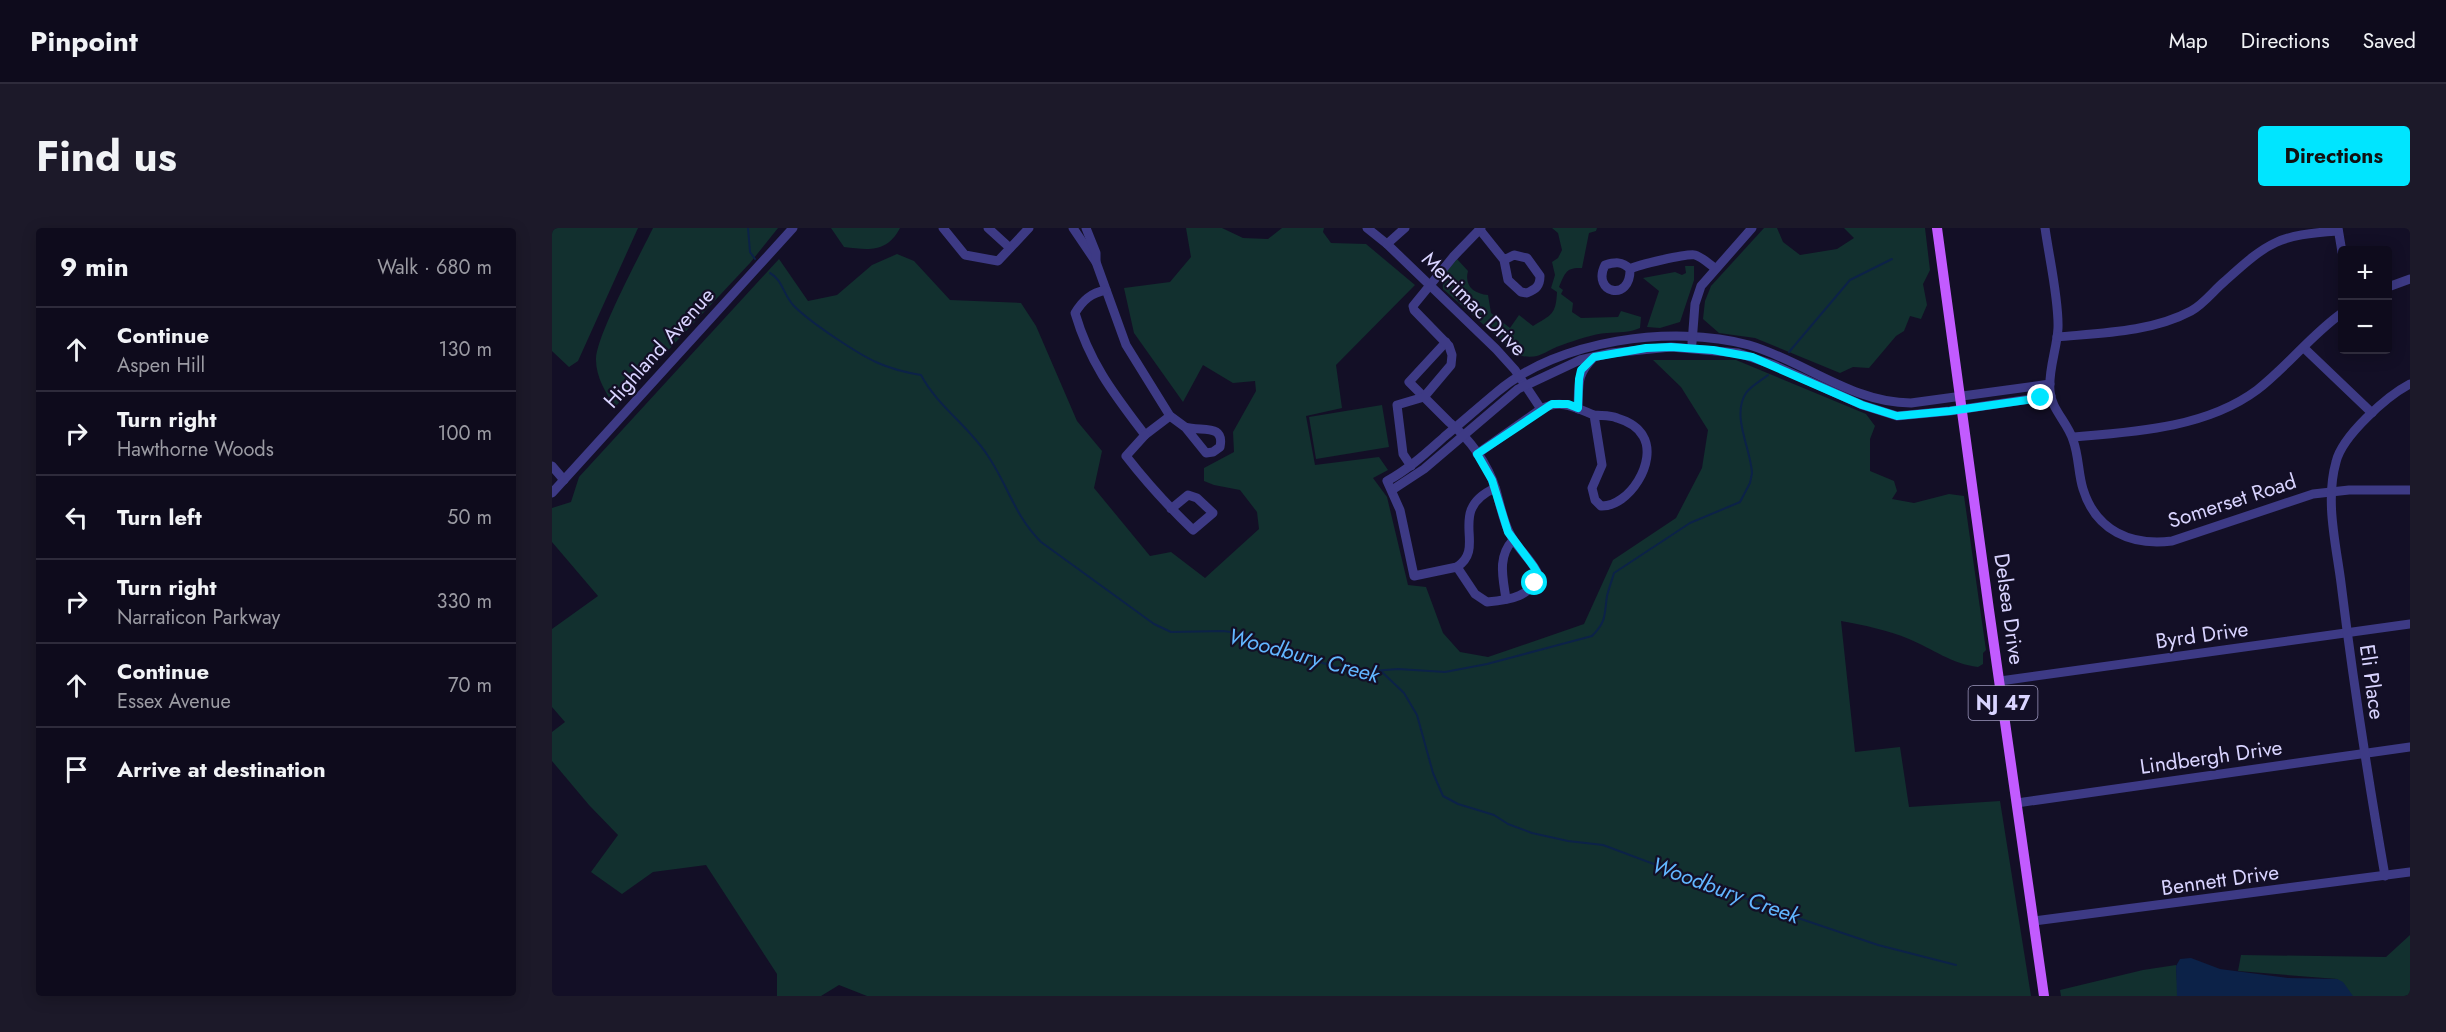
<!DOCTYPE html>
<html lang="en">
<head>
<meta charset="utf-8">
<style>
  body { margin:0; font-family:Jost,sans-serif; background:#1c1929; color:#f1f3f6 }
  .controls { position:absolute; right:18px; top:18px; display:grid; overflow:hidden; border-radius:6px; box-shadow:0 3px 15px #0003 }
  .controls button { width:54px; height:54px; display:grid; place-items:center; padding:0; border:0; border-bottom:2px solid #2e2b3b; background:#0e0b1c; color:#f1f3f6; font:30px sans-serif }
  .stop { position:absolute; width:18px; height:18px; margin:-14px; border:4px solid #00e5ff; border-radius:50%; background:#fff }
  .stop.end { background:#00e5ff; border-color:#fff; box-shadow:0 2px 6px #0008 }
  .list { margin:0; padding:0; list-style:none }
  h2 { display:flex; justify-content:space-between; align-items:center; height:78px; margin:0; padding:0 24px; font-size:26px }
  h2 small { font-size:20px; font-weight:400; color:#9b9ba3 }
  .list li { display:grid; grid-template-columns:39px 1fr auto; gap:18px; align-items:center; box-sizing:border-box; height:84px; padding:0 24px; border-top:2px solid #2e2b3b }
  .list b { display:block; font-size:22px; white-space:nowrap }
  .list p { margin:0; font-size:20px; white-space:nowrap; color:#9b9ba3 }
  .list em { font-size:20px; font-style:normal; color:#9b9ba3 }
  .icon { flex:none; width:33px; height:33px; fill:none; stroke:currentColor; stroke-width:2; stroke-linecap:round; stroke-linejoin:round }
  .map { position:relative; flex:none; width:1858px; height:768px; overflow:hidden; border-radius:6px }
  header { display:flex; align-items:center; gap:36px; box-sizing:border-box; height:84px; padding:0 30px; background:#0e0b1c; border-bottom:2px solid #2e2b3b }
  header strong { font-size:28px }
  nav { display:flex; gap:33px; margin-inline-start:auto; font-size:21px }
  .intro { display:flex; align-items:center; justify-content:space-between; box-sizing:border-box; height:144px; padding:0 36px }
  h1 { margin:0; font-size:42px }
  .button { padding:15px 27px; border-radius:6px; background:#00e5ff; color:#111; font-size:21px; font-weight:700 }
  main { display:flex; gap:36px; padding:0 36px }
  aside { flex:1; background:#0e0b1c; border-radius:6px; box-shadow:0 3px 15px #0003 }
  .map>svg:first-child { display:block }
  .green { fill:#12302f }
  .water { fill:#0c2248 }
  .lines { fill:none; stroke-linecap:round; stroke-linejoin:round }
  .stream { stroke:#0c2248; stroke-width:2 }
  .minor { stroke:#3d3a85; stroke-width:9 }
  .major { stroke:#c25bff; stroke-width:10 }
  .route { stroke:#00e5ff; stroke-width:8 }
  .labels { text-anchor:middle; stroke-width:4.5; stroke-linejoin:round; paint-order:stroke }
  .shield { fill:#130f26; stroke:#9e99be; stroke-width:1.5 }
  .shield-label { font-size:20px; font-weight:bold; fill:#d9d4ff }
  .street-label { font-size:21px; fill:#d9d4ff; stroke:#130f26 }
  .water-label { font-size:22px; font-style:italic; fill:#62b6ff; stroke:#130f26 }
</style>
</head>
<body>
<header>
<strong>Pinpoint</strong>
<nav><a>Map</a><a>Directions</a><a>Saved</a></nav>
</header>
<div class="intro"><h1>Find us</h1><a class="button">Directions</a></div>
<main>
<aside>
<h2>9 min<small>Walk · 680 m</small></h2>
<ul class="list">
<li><svg class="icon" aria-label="ahead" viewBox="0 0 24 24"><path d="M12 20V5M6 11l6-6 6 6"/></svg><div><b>Continue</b><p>Aspen Hill</p></div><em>130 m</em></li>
<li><svg class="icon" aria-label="right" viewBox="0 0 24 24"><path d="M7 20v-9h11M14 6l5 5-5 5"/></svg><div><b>Turn right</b><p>Hawthorne Woods</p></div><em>100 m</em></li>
<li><svg class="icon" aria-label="left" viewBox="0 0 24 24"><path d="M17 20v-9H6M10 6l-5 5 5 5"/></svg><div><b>Turn left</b></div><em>50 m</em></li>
<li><svg class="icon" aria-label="right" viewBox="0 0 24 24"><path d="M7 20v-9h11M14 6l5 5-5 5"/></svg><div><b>Turn right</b><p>Narraticon Parkway</p></div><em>330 m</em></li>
<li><svg class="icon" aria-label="ahead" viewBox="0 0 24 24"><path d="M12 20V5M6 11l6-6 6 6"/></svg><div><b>Continue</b><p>Essex Avenue</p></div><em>70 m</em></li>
<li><svg class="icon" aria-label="arrive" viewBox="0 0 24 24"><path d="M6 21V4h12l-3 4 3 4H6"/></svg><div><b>Arrive at destination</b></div></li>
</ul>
</aside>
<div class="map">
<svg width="1858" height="768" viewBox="0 0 1858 768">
  <rect width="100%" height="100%" fill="#130f26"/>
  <g class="green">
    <polygon points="0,0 86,0 26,133 17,139 0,123"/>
    <path d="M101 0H226L198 35 63 179C54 165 44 149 44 132 43 110 89 25 101 0Z"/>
    <path d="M279 0H348C335 25 317 22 292 19Z"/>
    <path d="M634 0H670L691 10 716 11 730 0H772L771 4 779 15 814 16 863 57 784 137 790 180 754 188 763 237 827 229 836 242 821 250 835 269 856 357 874 359 891 405 908 424 936 429 1032 396 1061 332 1124 290 1150 240 1156 202 1129 159 1101 132H1184L1314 186 1323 198 1318 211V243L1342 253 1345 263 1340 271 1362 275 1397 266 1412 268 1434 422 1431 425V436L1426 439C1400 436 1381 421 1357 411 1336 402 1311 397 1289 393L1303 524 1348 519 1357 579 1448 573 1479 768H315L287 757 269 768H225V746L154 637 101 644 70 666 39 644 66 607 37 577 0 533V504L13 494 0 479V401L46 368 0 314V280L19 274 27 249 227 31 256 73 285 67 320 37 345 26 362 33 398 72 469 75 484 98 525 193 550 223 542 260 598 328 619 324 653 350 707 301 705 284 688 262 662 257 652 253V240L682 224 681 204 704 163 703 153 681 155 651 137 631 174 582 105 572 60 618 54 639 29Z"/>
    <path d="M1000 0H1045L1044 3 1037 5 1030 40C1014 39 1013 45 1007 59L1011 62 1009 66 1021 75 1020 84 1029 90 1066 89 1069 83 1089 89 1088 100C1077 105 1067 104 1055 105 1041 106 1024 112 1010 117 992 123 987 133 966 127L891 61 890 48 905 31 916 43C912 58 922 66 936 67L939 85 958 100 967 87 981 98C999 87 1004 87 1005 64L999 60 1003 47 1000 34 1006 30 1010 22 1006 5Z"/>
    <polygon points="1212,0 1225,0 1231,14 1248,27 1285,21 1302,10 1292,0 1373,0 1378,42 1371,56 1375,77 1369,91 1358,88 1352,103 1344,108 1317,140 1301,139 1288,145 1203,110 1167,105 1151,91 1153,73 1159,58"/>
    <polygon points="1133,38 1142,38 1142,52 1128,94 1108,100 1095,99 1107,63 1091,50 1123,44 1130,47 1134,45"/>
    <polygon points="830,177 837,219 764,231 757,189"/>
    <polygon points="1858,707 1858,768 1800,768 1785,751 1686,743 1689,727 1834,729"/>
    <polygon points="1624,737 1626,768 1509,768 1508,762 1591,742"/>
  </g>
  <polygon class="water" points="1639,730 1668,741 1736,750 1785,751 1791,754 1801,768 1625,768 1624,738 1628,731"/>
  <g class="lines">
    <g class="stream">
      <polyline points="196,0 198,24 203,31"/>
      <path d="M218 45C231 52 231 67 242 78 255 91 270 101 285 111 315 131 332 141 369 147 386 179 417 198 436 228 457 259 462 287 489 314L602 396 619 404 671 403 687 405 696 416 733 423 793 442 808 444 846 441 893 444 935 436 1040 408C1055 393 1052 387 1055 368 1057 360 1060 352 1062 345L1138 295 1188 274 1198 255 1200 245C1199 221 1179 188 1194 165 1199 158 1210 152 1216 147"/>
      <polyline points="1237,124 1298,52 1340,31"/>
      <polyline points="830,444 852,465 865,487 881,545 891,568 906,576 942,587 956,596 980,605 1016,613 1051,617 1246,690 1326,717 1404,737"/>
    </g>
    <g class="minor">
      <polyline points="391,0 413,27 446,33 477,0"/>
      <polyline points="436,0 458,20"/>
      <polyline points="521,0 544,34"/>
      <path d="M534 0 544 25V34L574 117 618 188 633 199 654 225 661 224 668 219C673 195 649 204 633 199"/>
      <polyline points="815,0 835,16 944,121 963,142 989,181"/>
      <path d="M1493 0C1497 29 1507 72 1506 100 1505 121 1496 142 1498 163 1499 181 1516 195 1521 212 1527 228 1526 245 1531 261 1544 303 1579 318 1620 313L1761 266 1797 262H1858"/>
      <polyline points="1786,0 1790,24"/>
      <path d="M928 2 952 32 956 52 969 64 975 65C984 61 988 58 988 48L975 30 962 27 952 32"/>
      <polyline points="835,16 853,0"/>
      <path d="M1078 41C1079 75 1039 65 1053 37 1063 34 1070 33 1078 41 1085 37 1136 25 1143 27 1150 29 1157 36 1163 40"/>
      <polyline points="1836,59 1858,51"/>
      <path d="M554 62C539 65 531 72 523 85 538 136 562 166 593 207L618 188"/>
      <path d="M1505 109C1549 105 1600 104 1639 83 1652 76 1662 62 1673 53 1717 13 1727 7 1786 3"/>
      <path d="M894 114 857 154 897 194C918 211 936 236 944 262 948 276 951 293 958 306 965 320 978 330 985 344 982 369 957 372 935 374L923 366 905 339 862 348 848 282 835 253C857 241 874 225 892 209 910 194 927 179 945 164 1006 112 1120 96 1197 117 1252 133 1300 175 1359 175L1498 156"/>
      <polyline points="1140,115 1143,76 1149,58 1200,0"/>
      <polyline points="1752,120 1820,185"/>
      <path d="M1026 181C1027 156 1024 147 1042 129"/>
      <path d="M593 207 574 228C595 255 617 279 641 302L661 285 645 270 636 267 619 281"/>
      <path d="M1521 209C1582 204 1654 200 1705 162 1736 138 1759 107 1790 85"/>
      <path d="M925 226 989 181C1009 171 1022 179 1042 187L1050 237 1040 260 1043 272 1049 278C1077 279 1106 233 1091 208 1086 199 1075 193 1065 190 1058 187 1049 188 1042 187"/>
      <polyline points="0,238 12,252"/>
      <polyline points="859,238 851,226 845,177 872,169 899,137 900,127 897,118 862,82 861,78 901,29 929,0"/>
      <polyline points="840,262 872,241 966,161 1028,132 1059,125 1119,119 1186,125 1222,137 1310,177 1345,188 1398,183 1499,168"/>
      <polyline points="0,265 241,0"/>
      <path d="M905 339C936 319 893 283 943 260"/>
      <path d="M954 371C951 350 945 329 961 312"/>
      <polyline points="1448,453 1858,396"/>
      <polyline points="1465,575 1858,519"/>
      <path d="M1833 648C1816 550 1801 453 1789 355 1784 316 1773 273 1784 234 1790 208 1835 168 1858 156"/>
      <polyline points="1482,693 1858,644"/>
    </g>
    <polyline class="major" points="1385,0 1437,382 1492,768"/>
  </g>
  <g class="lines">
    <polyline class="route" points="983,355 985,344 982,339 956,304 940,252 925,226 1000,176 1016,176 1026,180 1027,151 1029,142 1042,129 1094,120 1119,119 1161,122 1200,129 1310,177 1345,188 1398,183 1489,170"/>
  </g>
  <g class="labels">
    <rect class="shield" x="1416.5" y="458" width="69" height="34" rx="4.5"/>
    <g class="shield-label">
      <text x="1451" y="482">NJ 47</text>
    </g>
    <g class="street-label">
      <text transform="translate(922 76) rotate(45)" y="7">Merrimac Drive</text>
      <text transform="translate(107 120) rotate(-48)" y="7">Highland Avenue</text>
      <text transform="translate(1680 273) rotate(-18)" y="7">Somerset Road</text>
      <text transform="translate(1457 381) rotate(82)" y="7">Delsea Drive</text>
      <text transform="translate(1650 407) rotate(-8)" y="7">Byrd Drive</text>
      <text transform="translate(1820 454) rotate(82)" y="7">Eli Place</text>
      <text transform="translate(1659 529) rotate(-8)" y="7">Lindbergh Drive</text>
      <text transform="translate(1668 652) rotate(-8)" y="7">Bennett Drive</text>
    </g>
    <g class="water-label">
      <text transform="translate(752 427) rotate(15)" y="8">Woodbury Creek</text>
      <text transform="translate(1174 662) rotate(20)" y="8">Woodbury Creek</text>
    </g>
  </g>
</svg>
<div class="controls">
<button>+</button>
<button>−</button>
</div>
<div class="stop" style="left:983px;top:355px"></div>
<div class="stop end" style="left:1489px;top:170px"></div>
</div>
</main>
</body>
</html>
